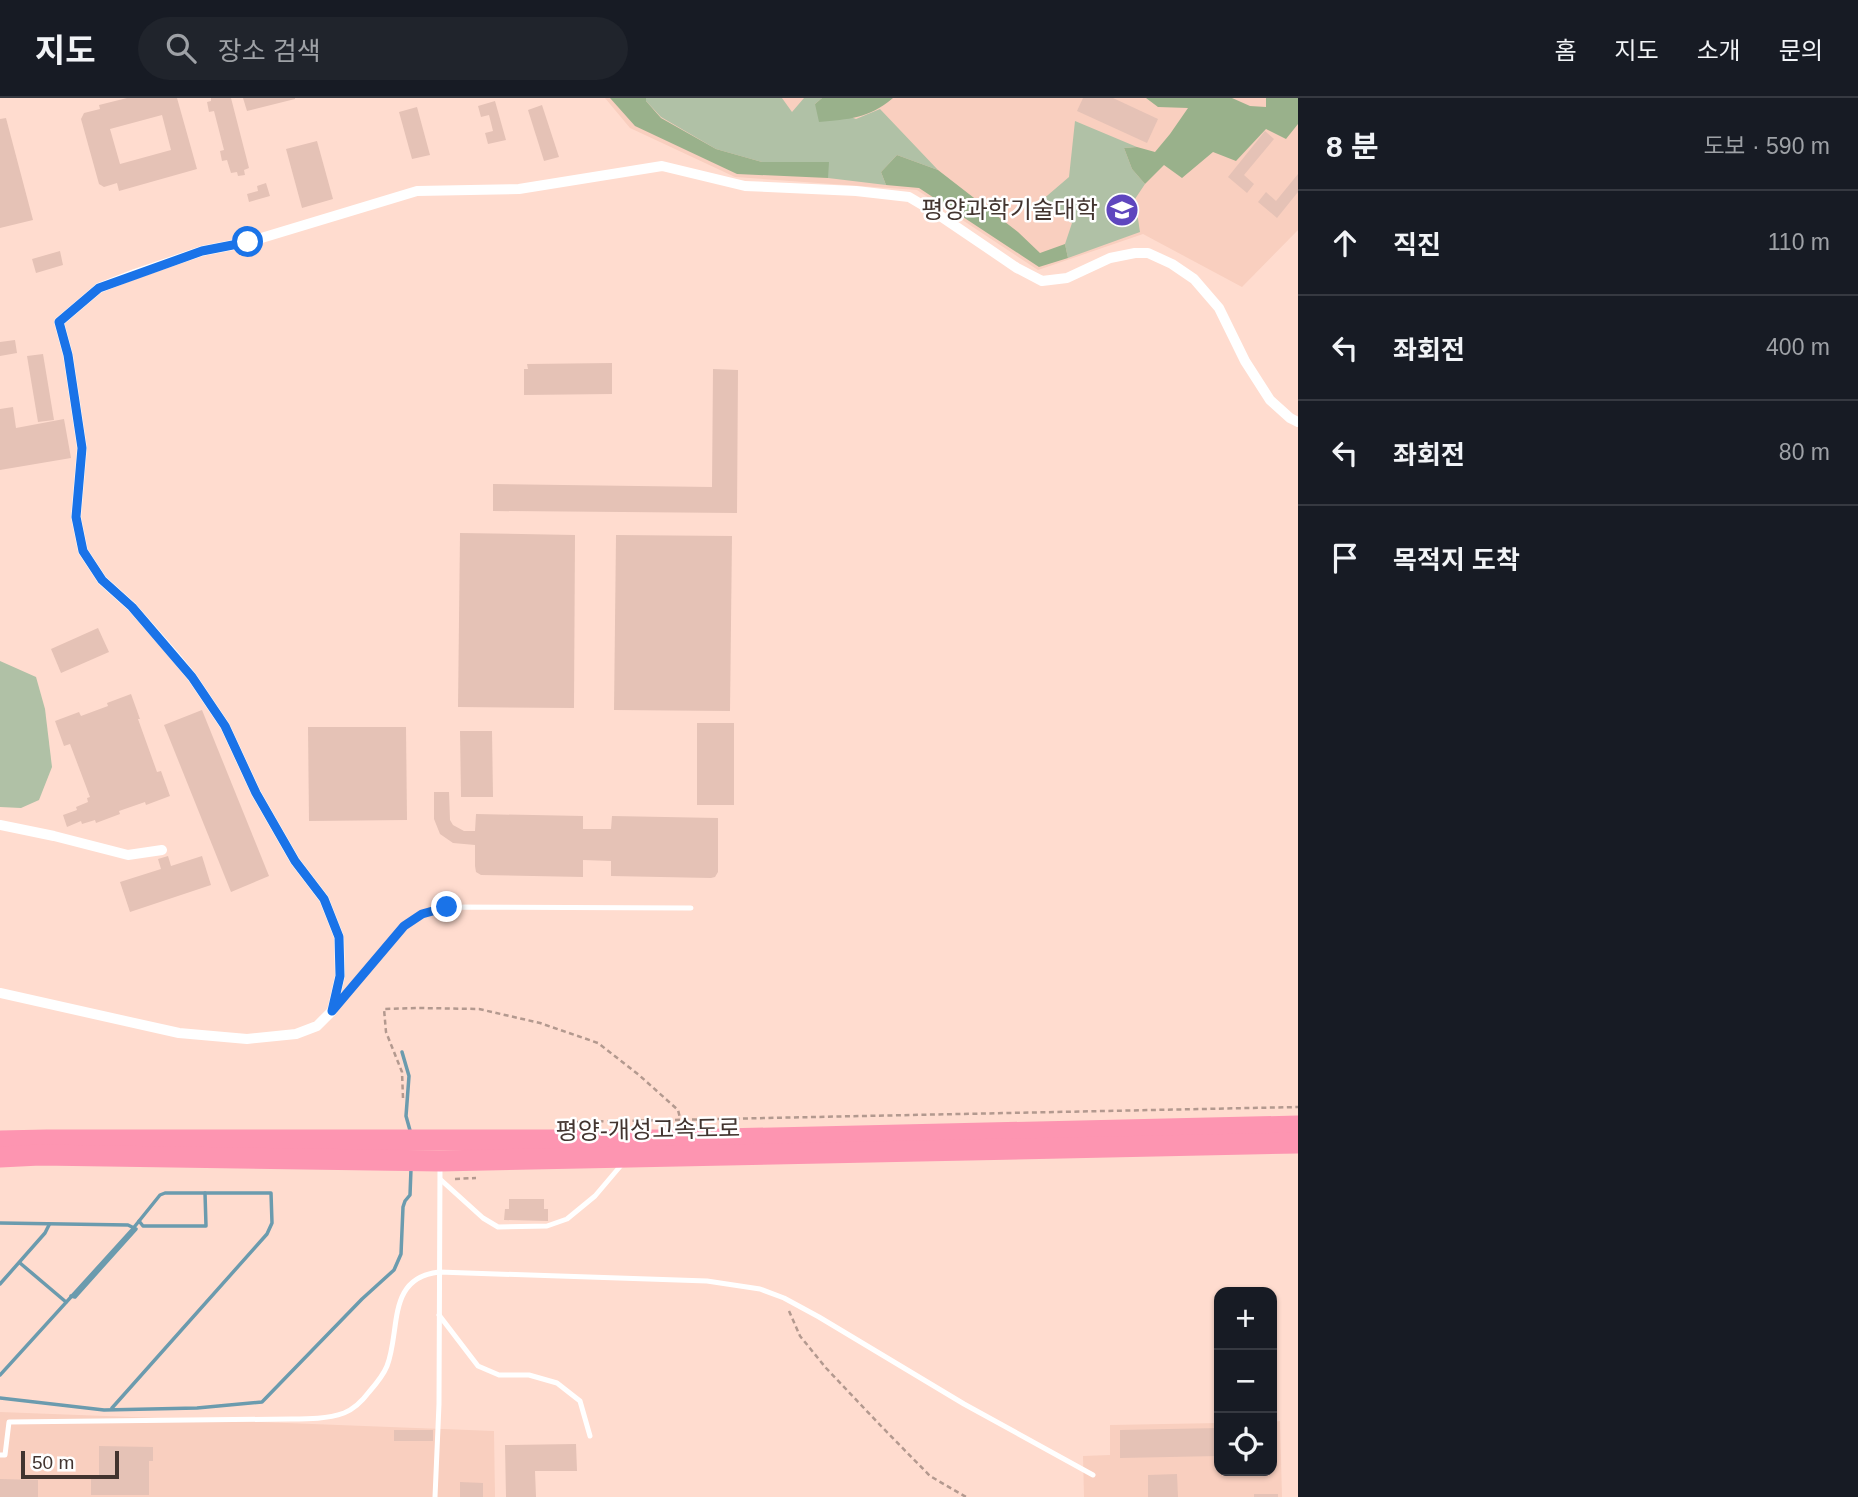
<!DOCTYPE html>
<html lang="ko">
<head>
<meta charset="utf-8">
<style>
  body { margin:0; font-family:Helvetica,"Noto Sans KR",sans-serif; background:#20242c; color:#f1f3f6 }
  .controls { position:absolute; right:21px; bottom:21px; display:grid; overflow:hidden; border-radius:14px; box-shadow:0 2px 5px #0004 }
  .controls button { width:63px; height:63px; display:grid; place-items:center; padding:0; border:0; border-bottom:2px solid #363941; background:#171b24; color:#f1f3f6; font:35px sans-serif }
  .scale { position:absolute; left:21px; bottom:18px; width:98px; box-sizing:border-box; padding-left:7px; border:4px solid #42342f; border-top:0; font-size:19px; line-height:24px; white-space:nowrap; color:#42342f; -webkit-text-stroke:5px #fff; paint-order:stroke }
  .stop { position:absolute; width:21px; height:21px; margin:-16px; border:5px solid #1a73e8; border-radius:50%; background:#fff }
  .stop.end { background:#1a73e8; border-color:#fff; box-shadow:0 2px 7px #0008 }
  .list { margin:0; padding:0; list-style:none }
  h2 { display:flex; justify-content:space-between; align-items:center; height:91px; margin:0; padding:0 28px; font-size:30px }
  h2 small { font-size:23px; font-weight:400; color:#9ea1a6 }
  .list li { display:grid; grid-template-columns:46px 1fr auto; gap:21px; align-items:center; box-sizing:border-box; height:105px; padding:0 28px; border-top:2px solid #363941 }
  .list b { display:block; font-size:26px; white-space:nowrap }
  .list em { font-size:23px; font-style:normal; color:#9ea1a6 }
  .icon { flex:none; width:38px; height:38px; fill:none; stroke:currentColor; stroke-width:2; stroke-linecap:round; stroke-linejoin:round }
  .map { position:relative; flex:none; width:1298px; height:1399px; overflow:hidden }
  header { display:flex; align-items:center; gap:42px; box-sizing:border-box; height:98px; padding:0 35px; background:#171b24; border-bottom:2px solid #363941 }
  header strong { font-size:33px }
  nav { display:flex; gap:38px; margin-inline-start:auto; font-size:24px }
  .search { width:490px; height:63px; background:#20242c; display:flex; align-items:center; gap:18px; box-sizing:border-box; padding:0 24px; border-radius:38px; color:#9ea1a6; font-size:26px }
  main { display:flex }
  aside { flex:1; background:#171b24 }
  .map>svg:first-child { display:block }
  .built { fill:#f9cfbf }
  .green { fill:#b0c1a6 }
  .forest { fill:#99b18b }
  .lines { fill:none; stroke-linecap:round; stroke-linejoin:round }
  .stream { stroke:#6b9bae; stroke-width:3.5 }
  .building { fill:#e5c2b6; fill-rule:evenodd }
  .path { stroke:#b3998f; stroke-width:2.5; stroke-dasharray:5 3.5; stroke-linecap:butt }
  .lane { stroke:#fff; stroke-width:5 }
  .street { stroke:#fff; stroke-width:10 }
  .highway { stroke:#fd95b1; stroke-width:21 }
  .route { stroke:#1a73e8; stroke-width:9 }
  .labels { text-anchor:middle; stroke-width:5; stroke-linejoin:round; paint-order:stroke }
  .poi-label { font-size:24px; fill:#42342f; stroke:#fff; text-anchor:end }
  .street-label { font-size:24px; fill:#42342f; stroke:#fff }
</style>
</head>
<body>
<header>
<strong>지도</strong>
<div class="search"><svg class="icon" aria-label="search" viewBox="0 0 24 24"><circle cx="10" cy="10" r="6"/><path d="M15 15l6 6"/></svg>장소 검색</div>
<nav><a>홈</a><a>지도</a><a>소개</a><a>문의</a></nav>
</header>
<main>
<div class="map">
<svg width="1298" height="1399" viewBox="0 0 1298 1399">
  <rect width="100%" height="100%" fill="#ffdccf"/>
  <g class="built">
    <polygon points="605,0 1298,0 1298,132 1242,189 1143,136 1038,172 917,92 735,79 630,30"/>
    <polygon points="0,1314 494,1333 495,1399 0,1399"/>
    <polygon points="1280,1323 1282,1399 1084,1399 1083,1358 1110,1357 1110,1327 1219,1325 1219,1373 1272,1373 1272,1324"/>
  </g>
  <g class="green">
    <polygon points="646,0 782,0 792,14 804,0 822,0 815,6 856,21 880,11 938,72 897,57 881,74 886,87 828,80 828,64 762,64 716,51 661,19 646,3"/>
    <polygon points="1075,23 1137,49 1124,50 1132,71 1145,86 1135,101 1140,134 1068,160 1065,146 1072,125 1041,103 1069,79"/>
    <polygon points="0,563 36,579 45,611 52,669 39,702 21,710 0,709"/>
  </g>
  <g class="forest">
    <polygon points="610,0 646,0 646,3 661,20 716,51 762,64 829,64 828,80 737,76 635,28"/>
    <path d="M822 0H893C868 21 849 21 819 24L815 6Z"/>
    <polygon points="1146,0 1232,0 1250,8 1266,9 1266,0 1298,0 1298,26 1286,41 1266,31 1236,63 1213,54 1182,80 1164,67 1145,86 1132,71 1124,50 1137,49 1155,54 1170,36 1188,10 1158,9"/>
    <polygon points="897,57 938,72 1018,134 1040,155 1065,146 1068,160 1039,169 919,90 886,87 881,74"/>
  </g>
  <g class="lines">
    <g class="stream">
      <polyline points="402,954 409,978 406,1018 411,1036"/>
      <polyline points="139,1123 143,1128 206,1128 205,1095"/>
      <polyline points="0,1125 128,1127 136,1131 75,1199 71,1198"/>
      <polyline points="20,1165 66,1204"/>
      <polyline points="0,1186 45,1135 49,1127"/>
      <polyline points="0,1277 131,1133 160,1097 165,1095 271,1095 272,1125 267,1136 112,1310"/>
      <polyline points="0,1300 104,1312 197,1310 262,1304 362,1201 394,1172 401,1156 403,1109 405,1103 410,1097 411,1071"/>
    </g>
  </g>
  <g class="building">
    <path d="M127 0H177L197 71 119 93 117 85 104 89 99 86 81 21 84 15 100 11 99 7ZM162 17 171 52 120 66 110 31Z"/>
    <polygon points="211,0 231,0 249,70 244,72 245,77 238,78 237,74 231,75 227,62 222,63 220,53 224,52 214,13 209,14 207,4 211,3"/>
    <polygon points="243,0 295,0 295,1 247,13"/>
    <polygon points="1083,0 1113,0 1158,21 1147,45 1077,13"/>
    <polygon points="495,3 506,42 488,46 485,35 493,33 489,17 481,19 478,8"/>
    <polygon points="542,7 559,59 544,63 528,12"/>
    <polygon points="417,9 430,57 412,61 399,14"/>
    <polygon points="6,20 33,122 0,130 0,21"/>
    <polygon points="1265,33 1274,41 1244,77 1254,86 1247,95 1228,79"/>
    <polygon points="317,43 333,101 302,110 286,51"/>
    <polygon points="1298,76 1298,94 1277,120 1258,104 1266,94 1276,103"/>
    <polygon points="266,85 270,98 249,104 247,96 258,93 257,88"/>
    <polygon points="60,153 63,167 36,175 32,161"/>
    <polygon points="15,242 17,255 0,258 0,244"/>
    <polygon points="43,256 54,322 38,324 27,258"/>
    <polygon points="612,265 612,296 524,297 524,271 528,271 527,266"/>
    <polygon points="713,271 738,272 737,415 493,413 493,386 712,389"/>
    <polygon points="13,309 16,330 64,321 71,360 0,372 0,311"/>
    <polygon points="460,435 575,437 574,610 458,609"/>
    <polygon points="616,437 732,438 730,613 614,612"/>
    <polygon points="98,530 109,554 61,575 51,551"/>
    <polygon points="131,596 140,621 138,621 157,674 161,673 170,698 146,707 145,704 119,713 120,716 96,725 95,722 82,726 81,723 67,729 63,717 77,712 76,709 88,704 87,700 90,699 70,646 64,648 55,623 79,614 81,618 108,608 107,605"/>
    <polygon points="202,612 269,778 231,794 164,627"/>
    <rect x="697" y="625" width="37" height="82"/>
    <polygon points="308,629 406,629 407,722 309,723"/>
    <polygon points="460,633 492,633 493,699 461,699"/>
    <polygon points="434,694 449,694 450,722 453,727 464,733 475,733 476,716 583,718 583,731 611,731 612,718 718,720 718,774 715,779 711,780 611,778 611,763 583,762 583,779 481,777 476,774 475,768 475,747 453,745 440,736 434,721"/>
    <polygon points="168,758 171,768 202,758 211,787 130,814 120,784 161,771 158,761"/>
    <polygon points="509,1101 544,1101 544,1111 548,1111 548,1123 504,1122 505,1111 509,1111"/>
    <polygon points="1219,1330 1219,1358 1120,1360 1120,1332"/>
    <rect x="394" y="1332" width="39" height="11"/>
    <polygon points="576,1346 577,1373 535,1373 536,1399 506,1399 505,1347"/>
    <polygon points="99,1348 153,1349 153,1363 149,1363 149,1397 91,1397 91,1377 99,1377"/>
    <polygon points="1177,1376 1178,1399 1148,1399 1148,1377"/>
    <polygon points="0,1381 38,1382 38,1399 0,1399"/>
    <polygon points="460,1384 483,1385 483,1399 460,1399"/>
    <rect x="1254" y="1396" width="24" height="3"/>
  </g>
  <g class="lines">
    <g class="path">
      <polyline points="403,1000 402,974 386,934 384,911 419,910 479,911 540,925 598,945 639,977 678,1012 680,1020"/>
      <polyline points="573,1024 1298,1009"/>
      <polyline points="455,1081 476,1080"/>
      <polyline points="789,1213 800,1238 826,1270 881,1328 930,1378 966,1399"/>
    </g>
    <g class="lane">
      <path d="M336 908 404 828C417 817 430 811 447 809L691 810"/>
      <polyline points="441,1082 483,1120 498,1129 547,1128 567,1121 595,1098 623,1065"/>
      <polyline points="439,1217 478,1268 499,1277 529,1277 557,1285 580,1303 590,1338"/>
      <path d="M0 1357H5L9 1324 291 1321C309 1321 327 1321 344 1315 354 1311 363 1302 369 1294 376 1286 383 1278 387 1268 401 1232 386 1180 439 1174L707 1183 760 1191 784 1200 819 1219 964 1306 1093 1377"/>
      <polyline points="435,1399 439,1306 440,1069"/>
    </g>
    <g class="street">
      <polyline points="0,727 54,738 128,757 162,752"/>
      <polyline points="0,895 179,935 247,941 296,936 317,928 332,913 340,878 339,839 324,801 295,763 256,695 225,628 192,579 173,556 132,509 102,482 83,453 76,419 82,350 68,257 59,224 99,190 135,176 202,153 248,144 417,93 519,91 662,68 745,88 856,93 909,99 936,115 1017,170 1042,183 1067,180 1110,160 1135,155 1148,155 1172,166 1194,181 1219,210 1245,263 1270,302 1290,320 1298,324"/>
    </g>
    <g class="highway">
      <polyline points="0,1043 47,1042 681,1042 1298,1028"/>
      <polyline points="0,1059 40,1057 440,1063 1298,1045"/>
    </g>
  </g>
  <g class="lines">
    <polyline class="route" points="248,144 202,153 99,190 59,224 68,257 82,350 76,419 83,453 102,482 132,509 192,579 225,628 256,695 295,763 324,801 339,839 340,878 332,913 404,828 422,816 447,809"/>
  </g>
  <defs>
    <symbol id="university-disc" viewBox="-11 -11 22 22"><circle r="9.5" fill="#5f46be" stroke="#fff"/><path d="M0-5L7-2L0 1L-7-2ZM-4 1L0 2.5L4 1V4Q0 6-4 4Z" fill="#fff"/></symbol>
  </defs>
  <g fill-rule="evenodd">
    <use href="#university-disc" x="1103" y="93" width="38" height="38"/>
  </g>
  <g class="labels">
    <g class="poi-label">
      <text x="1098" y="120">평양과학기술대학</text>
    </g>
    <g class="street-label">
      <text transform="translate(648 1032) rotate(-1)" y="8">평양-개성고속도로</text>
    </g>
  </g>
</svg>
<div class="controls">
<button>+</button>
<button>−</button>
<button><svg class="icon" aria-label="locate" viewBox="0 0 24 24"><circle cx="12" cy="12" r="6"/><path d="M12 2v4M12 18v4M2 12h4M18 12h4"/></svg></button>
</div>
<div class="scale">50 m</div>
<div class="stop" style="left:248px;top:144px"></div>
<div class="stop end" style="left:447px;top:809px"></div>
</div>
<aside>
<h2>8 분<small>도보 · 590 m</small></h2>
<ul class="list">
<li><svg class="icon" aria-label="ahead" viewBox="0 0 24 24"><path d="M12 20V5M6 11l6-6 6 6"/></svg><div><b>직진</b></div><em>110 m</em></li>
<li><svg class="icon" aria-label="left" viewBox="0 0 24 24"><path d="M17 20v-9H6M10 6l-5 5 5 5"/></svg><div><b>좌회전</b></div><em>400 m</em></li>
<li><svg class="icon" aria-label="left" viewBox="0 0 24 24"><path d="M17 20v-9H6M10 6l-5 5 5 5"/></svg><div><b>좌회전</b></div><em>80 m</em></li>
<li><svg class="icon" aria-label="arrive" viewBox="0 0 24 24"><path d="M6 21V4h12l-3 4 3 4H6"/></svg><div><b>목적지 도착</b></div></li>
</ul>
</aside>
</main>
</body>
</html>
